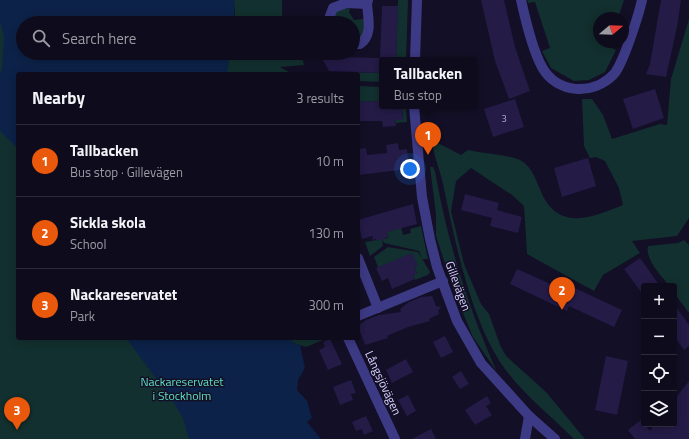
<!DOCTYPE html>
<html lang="en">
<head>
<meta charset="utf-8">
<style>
  body { margin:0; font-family:"Titillium Web",sans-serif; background:#1c1929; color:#f1f3f6 }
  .controls { position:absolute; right:12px; bottom:12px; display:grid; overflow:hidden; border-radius:4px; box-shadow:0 2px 10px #0003 }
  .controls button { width:36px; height:36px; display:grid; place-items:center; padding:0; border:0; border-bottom:1px solid #2e2b3b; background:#0e0b1c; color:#f1f3f6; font:20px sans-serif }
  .compass { position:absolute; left:593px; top:12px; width:36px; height:36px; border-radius:50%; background:#0e0b1c; box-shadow:0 2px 10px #0003; rotate:71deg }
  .you { position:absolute; left:410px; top:169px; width:14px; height:14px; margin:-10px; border:3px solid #fff; border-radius:50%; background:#1a73e8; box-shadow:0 0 0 6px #1a73e833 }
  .badge { display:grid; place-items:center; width:26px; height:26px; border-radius:50%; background:#ea580c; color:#fff; font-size:13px; font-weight:700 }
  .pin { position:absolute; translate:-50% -33px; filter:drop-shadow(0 1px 2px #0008) }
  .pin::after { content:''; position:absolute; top:21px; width:14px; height:12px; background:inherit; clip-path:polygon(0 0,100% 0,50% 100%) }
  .popup { position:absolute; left:379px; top:57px; width:98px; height:52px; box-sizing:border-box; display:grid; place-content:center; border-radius:4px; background:#0e0b1c; filter:drop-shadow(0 1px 3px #0005); font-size:13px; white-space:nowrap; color:#9b9ba3 }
  .popup b { font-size:15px; color:#f1f3f6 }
  .popup::after { content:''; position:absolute; left:50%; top:100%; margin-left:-8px; border:8px solid transparent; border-top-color:#0e0b1c }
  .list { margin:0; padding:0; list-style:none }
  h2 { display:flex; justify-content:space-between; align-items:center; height:52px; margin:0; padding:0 16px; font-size:17px }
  h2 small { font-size:13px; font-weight:400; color:#9b9ba3 }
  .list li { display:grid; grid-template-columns:26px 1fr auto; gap:12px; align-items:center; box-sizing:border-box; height:72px; padding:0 16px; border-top:1px solid #2e2b3b }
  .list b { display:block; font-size:15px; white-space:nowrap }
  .list p { margin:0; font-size:13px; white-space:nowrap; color:#9b9ba3 }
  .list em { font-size:13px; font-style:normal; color:#9b9ba3 }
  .icon { flex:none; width:22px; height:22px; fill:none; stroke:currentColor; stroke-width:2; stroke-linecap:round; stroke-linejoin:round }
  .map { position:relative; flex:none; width:689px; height:439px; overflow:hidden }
  .search { position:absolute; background:#0e0b1c; box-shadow:0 2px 10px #0003; left:16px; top:16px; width:344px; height:44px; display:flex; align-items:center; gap:10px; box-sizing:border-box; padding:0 14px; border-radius:22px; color:#9b9ba3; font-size:15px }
  .panel { position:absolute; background:#0e0b1c; box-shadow:0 2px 10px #0003; left:16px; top:72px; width:344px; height:268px; border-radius:4px }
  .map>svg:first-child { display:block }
  .green { fill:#12302f }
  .water { fill:#0c2248 }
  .building { fill:#241b47 }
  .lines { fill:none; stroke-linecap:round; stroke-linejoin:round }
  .minor { stroke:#3d3a85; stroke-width:10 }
  .labels { text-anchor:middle; stroke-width:3; stroke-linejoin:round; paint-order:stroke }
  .number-label { font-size:10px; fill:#aca6d1 }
  .street-label { font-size:12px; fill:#d9d4ff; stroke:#130f26 }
  .park-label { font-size:12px; fill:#5fe0c0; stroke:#130f26 }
</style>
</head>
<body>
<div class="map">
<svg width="689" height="439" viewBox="0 0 689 439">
  <rect width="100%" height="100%" fill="#130f26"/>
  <g class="green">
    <polygon points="0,0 23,23 23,53 18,74 18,338 222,338 260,439 0,439"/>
    <polygon points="234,0 282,0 282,23 232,23 235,18"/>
    <polygon points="398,0 408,0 406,60 396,60"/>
    <polygon points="527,0 624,0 618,18 599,18 599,42 611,42 609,47 616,50 605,72 589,80 574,81 551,68 542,51 550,48 535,2 528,3"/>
    <polygon points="345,8 350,9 349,12 354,20 363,19 366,21 364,37 353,41 353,23 336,23 335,12"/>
    <path d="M689 19V218L677 236 632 241 640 253 603 275 594 291 527 254 524 206 512 195 471 168 456 181 451 211 464 264 481 304 489 314 500 345 506 356 546 392 585 439H574C548 413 516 389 497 357 469 311 454 237 443 184 440 169 433 155 432 140L461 155 468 150C480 153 510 155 520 160 534 168 537 184 544 198 562 231 596 216 623 205L619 188 605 161 596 157 590 158 584 146 582 99H592L603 115 612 139 660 124 667 125 671 79Z"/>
    <polygon points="229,53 301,53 304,65 280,67 289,72 310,72 311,74 222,74"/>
    <polygon points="343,72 382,73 382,82 358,81 358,74 343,74"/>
    <polygon points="358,86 382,87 382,101 358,102"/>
    <polygon points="402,106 406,106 407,122 396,123 395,120 403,119"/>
    <path d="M430 167H433L435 171C447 241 468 307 497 372L473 337 455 294 436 236V214Z"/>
    <polygon points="421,226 428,259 422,259 419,251 384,243 382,240 383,246 370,256 365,242 388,238 387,232 401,227 403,235 411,233 410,229"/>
    <path d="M684 240 689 245V313L674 293V286H669C661 275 645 260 648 246L678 243Z"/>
    <polygon points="388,247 418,252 430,272 428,275 415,280 413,275 417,273 414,267 417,266 378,267 374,257"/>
    <polygon points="290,338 328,338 306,347 293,343"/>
  </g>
  <g class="water">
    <polygon points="0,0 234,0 234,23 23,23 23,53 230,53 227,74 18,74 18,149 0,131 0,73 2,70 4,36 0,22"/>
    <polygon points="126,338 290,338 293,343 300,345 305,368 298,380 297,390 307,401 312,418 307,422 321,439 189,439 183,418 174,403"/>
  </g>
  <g class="building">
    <polygon points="481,0 504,0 515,47 530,91 509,99 495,61"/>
    <polygon points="661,0 681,0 677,27 666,77 646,74 650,64"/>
    <polygon points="382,6 398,6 396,60 382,60 382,73 329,71 319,53 337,53 339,57 380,58"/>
    <polygon points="655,89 664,118 633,129 623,99"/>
    <polygon points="515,99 524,127 493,137 484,109"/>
    <polygon points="382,101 382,106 402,106 403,120 395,120 396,126 383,127 382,121 358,121 358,102"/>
    <polygon points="398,143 399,150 407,149 409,169 358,175 358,149 366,148 367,155 387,153 386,145"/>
    <polygon points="588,158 596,186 562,197 554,168"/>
    <polygon points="465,194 499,203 497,210 522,217 518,233 490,226 492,218 461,210"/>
    <polygon points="413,204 417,224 387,232 388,237 377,241 376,239 372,240 373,236 362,239 358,220"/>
    <polygon points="412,253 418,266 414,267 417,274 413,275 415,279 392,289 388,278 382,281 376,268"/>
    <polygon points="640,258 660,286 644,286 644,296 624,269"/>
    <polygon points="517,269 564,290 566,284 622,310 614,327 569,306 567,311 510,284"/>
    <polygon points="432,296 436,306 441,307 438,311 439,314 429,319 430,321 408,327 387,336 388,338 365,345 358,326 366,320 379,315 401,312 400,309 409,302 421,297"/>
    <polygon points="674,304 689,325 689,346 684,350 674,336"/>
    <polygon points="445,336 453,352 441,358 433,342"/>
    <polygon points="330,339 342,364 328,370 319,350 325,347 323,342"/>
    <polygon points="606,356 628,361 617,415 595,410"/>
    <polygon points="406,359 413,372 392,383 386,370"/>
    <polygon points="461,371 469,384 460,389 452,377"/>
    <polygon points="351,380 356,393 351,394 353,400 340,405 333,387"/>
    <polygon points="689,381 689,439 635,439 628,430 641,420 650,431 655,424 674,424 674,400"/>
    <polygon points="408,395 416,411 407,416 398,400"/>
    <polygon points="487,396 491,403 486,406 492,415 475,425 465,410"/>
    <polygon points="366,416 373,431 364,435 362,429 356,431 352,422"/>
    <polygon points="431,429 436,439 412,439"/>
  </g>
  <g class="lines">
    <g class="minor">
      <path d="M521 0C525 18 533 51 542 67 557 94 593 96 614 74 623 64 639 14 642 0"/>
      <polyline points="333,23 330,16 333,8 346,3 367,4 368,0"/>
      <path d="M353 44H360C373 35 368 18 367 4"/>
      <polyline points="415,60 417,0"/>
      <polyline points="414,106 422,197 430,239 437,267 457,321 481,363 529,416 555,439"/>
      <polyline points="358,258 378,308"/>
      <polyline points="358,316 443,281"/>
      <polyline points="348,338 395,439"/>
      <polyline points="525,439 529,416"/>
    </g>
  </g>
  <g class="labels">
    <g class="number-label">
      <text x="504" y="122">3</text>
    </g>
    <g class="street-label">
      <text transform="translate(458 286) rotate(70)" y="4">Gillevägen</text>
      <text transform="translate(383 383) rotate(65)" y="4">Långsjövägen</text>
    </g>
    <g class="park-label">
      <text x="182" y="386">Nackareservatet<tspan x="182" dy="14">i Stockholm</tspan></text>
    </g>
  </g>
</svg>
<div class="controls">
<button>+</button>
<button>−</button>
<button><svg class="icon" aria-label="locate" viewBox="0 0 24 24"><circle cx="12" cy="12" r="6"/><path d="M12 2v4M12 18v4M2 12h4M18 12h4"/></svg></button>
<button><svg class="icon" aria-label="layers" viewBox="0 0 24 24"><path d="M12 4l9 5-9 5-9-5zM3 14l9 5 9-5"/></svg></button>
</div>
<svg class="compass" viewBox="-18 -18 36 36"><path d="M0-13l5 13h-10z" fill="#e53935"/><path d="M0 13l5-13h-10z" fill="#9b9ba3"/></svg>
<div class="you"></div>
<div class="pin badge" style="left:428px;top:155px">1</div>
<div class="popup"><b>Tallbacken</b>Bus stop</div>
<div class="pin badge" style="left:562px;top:310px">2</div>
<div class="pin badge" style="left:17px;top:430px">3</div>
<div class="search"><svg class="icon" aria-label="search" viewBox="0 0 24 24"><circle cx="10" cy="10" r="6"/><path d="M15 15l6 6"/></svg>Search here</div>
<section class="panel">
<h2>Nearby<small>3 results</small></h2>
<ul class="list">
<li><span class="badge">1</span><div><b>Tallbacken</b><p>Bus stop · Gillevägen</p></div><em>10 m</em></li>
<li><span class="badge">2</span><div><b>Sickla skola</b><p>School</p></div><em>130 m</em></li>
<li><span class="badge">3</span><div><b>Nackareservatet</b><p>Park</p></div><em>300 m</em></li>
</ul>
</section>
</div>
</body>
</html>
